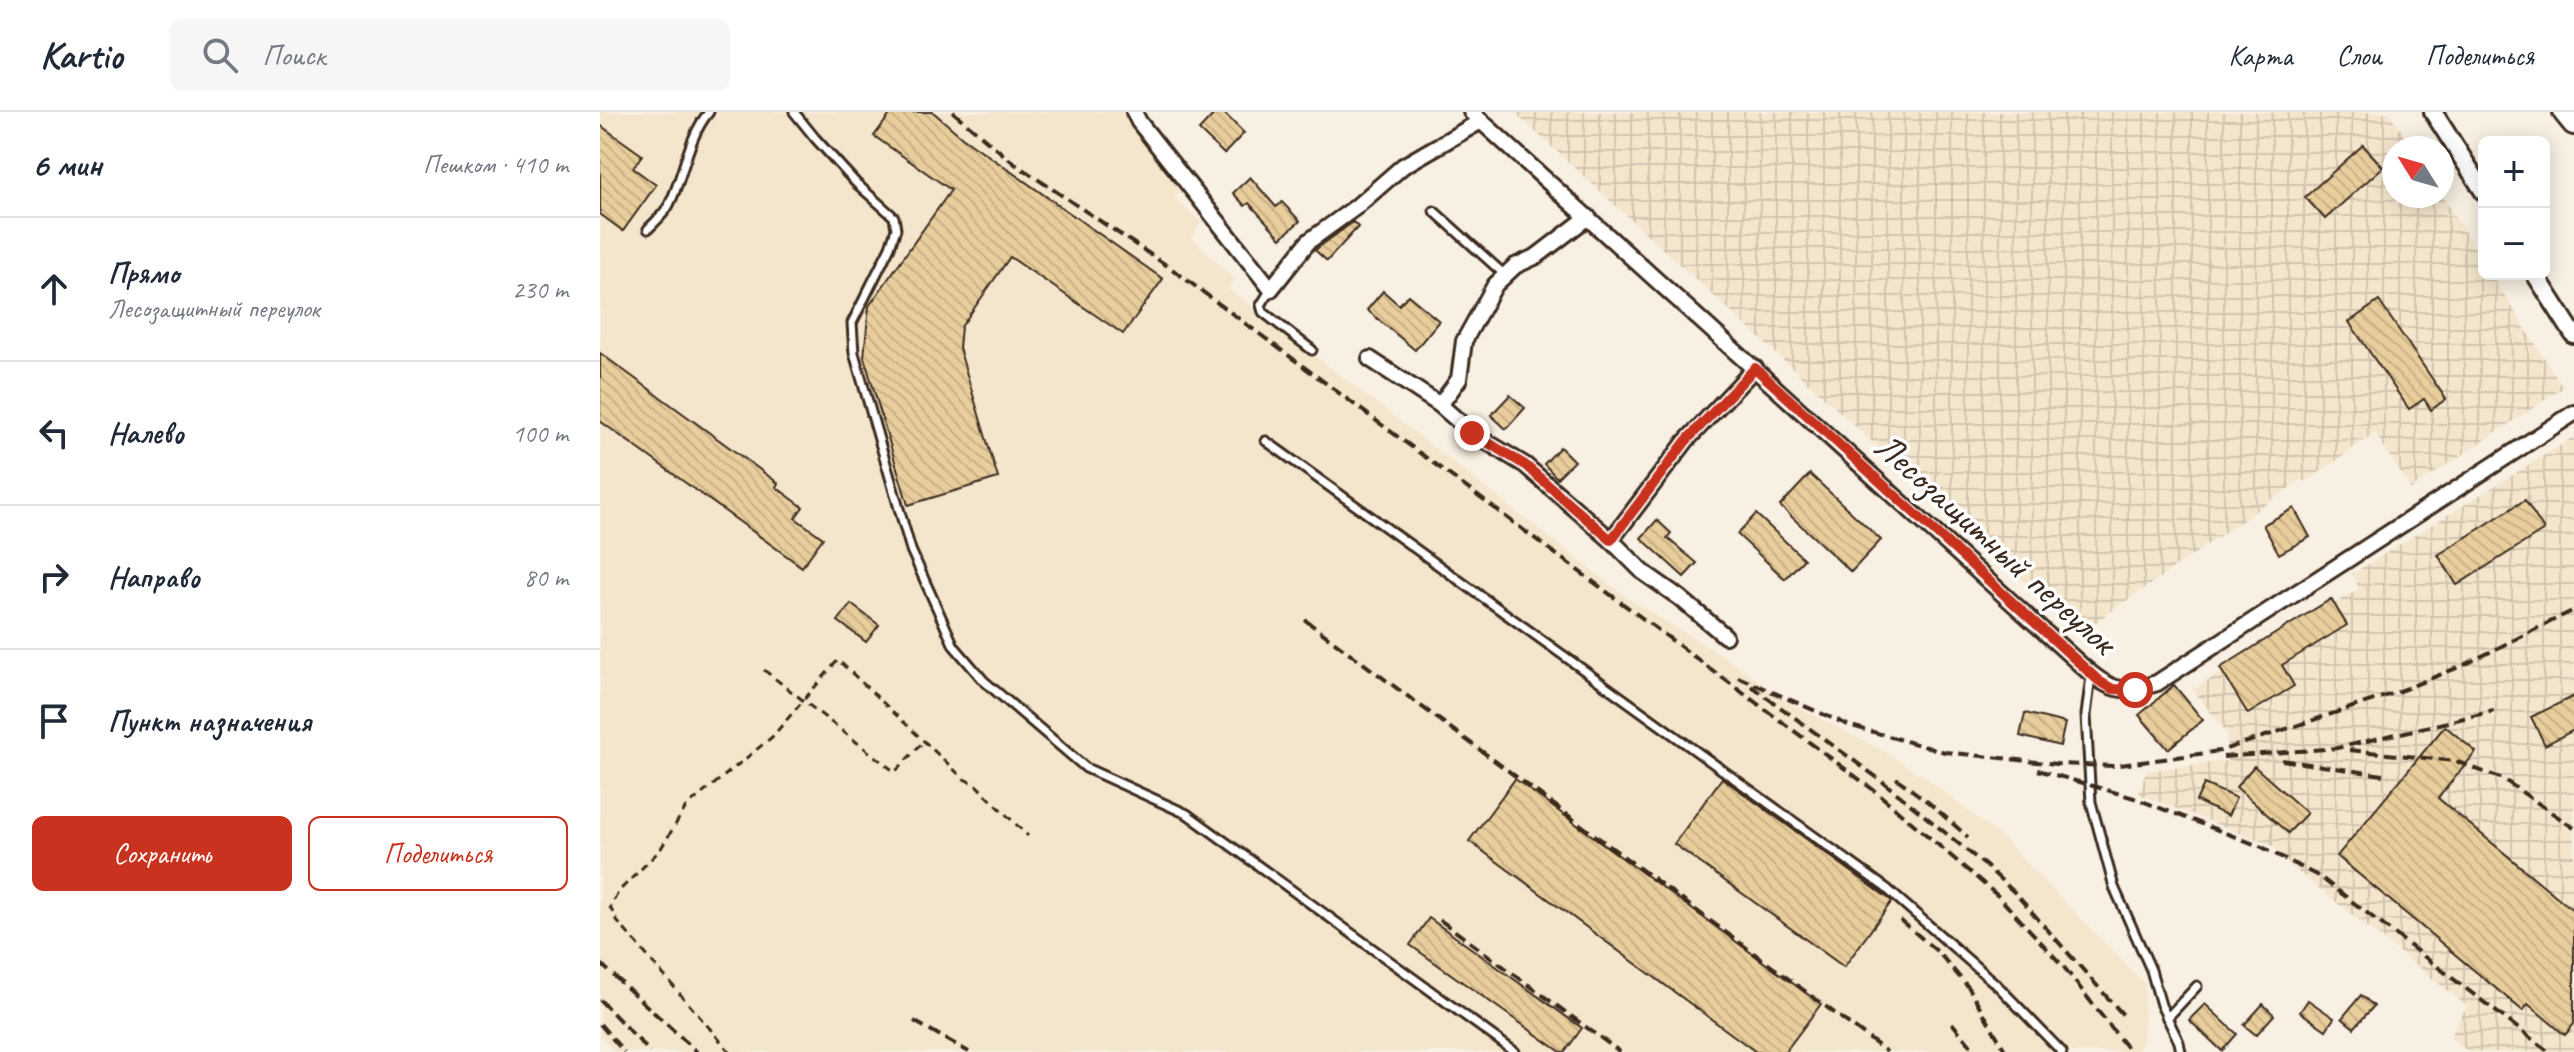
<!DOCTYPE html>
<html lang="ru">
<head>
<meta charset="utf-8">
<style>
  body { margin:0; font-family:Caveat,sans-serif; background:#f6f6f7; color:#1f2937 }
  .controls { position:absolute; right:24px; top:24px; display:grid; overflow:hidden; border-radius:12px; box-shadow:0 4px 20px #0003 }
  .controls button { width:72px; height:72px; display:grid; place-items:center; padding:0; border:0; border-bottom:2px solid #e0e1e3; background:#fff; color:#1f2937; font:40px sans-serif }
  .compass { position:absolute; left:1782px; top:24px; width:72px; height:72px; border-radius:50%; background:#fff; box-shadow:0 4px 20px #0003; rotate:307deg }
  .stop { position:absolute; width:24px; height:24px; margin:-18px; border:6px solid #c8321e; border-radius:50%; background:#fff }
  .stop.end { background:#c8321e; border-color:#fff; box-shadow:0 2px 8px #0008 }
  .list { margin:0; padding:0; list-style:none }
  h2 { display:flex; justify-content:space-between; align-items:center; height:104px; margin:0; padding:0 32px; font-size:34px }
  h2 small { font-size:26px; font-weight:400; color:#747a83 }
  .list li { display:grid; grid-template-columns:52px 1fr auto; gap:24px; align-items:center; box-sizing:border-box; height:144px; padding:0 32px; border-top:2px solid #e0e1e3 }
  .list b { display:block; font-size:30px; white-space:nowrap }
  .list p { margin:0; font-size:26px; white-space:nowrap; color:#747a83 }
  .list em { font-size:26px; font-style:normal; color:#747a83 }
  .actions { display:flex; gap:16px; padding:24px 32px }
  .actions a { flex:1; padding:18px 0; border:2px solid #c8321e; border-radius:12px; text-align:center; font-size:28px; color:#c8321e }
  .actions .main { background:#c8321e; color:#fff }
  .icon { flex:none; width:44px; height:44px; fill:none; stroke:currentColor; stroke-width:2; stroke-linecap:round; stroke-linejoin:round }
  .map { position:relative; flex:none; width:1974px; height:940px; overflow:hidden }
  header { display:flex; align-items:center; gap:48px; box-sizing:border-box; height:112px; padding:0 40px; background:#fff; border-bottom:2px solid #e0e1e3 }
  header strong { font-size:38px }
  nav { display:flex; gap:44px; margin-inline-start:auto; font-size:28px }
  .search { width:560px; height:72px; background:#f6f6f7; display:flex; align-items:center; gap:20px; box-sizing:border-box; padding:0 28px; border-radius:12px; color:#747a83; font-size:30px }
  main { display:flex }
  aside { flex:1; background:#fff }
  .map>svg:first-child { display:block }
  .built { fill:#f4e6cd }
  .industrial { fill:url(#industrial-grid) }
  .building { fill:url(#building-back-hatch); stroke:#3b2a1e; stroke-width:2 }
  .lines { fill:none; stroke-linecap:round; stroke-linejoin:round }
  .service-casing { stroke:#3b2a1e; stroke-width:13 }
  .minor-casing { stroke:#3b2a1e; stroke-width:20 }
  .tertiary-casing { stroke:#3b2a1e; stroke-width:22 }
  .trunk-casing { stroke:#3b2a1e; stroke-width:28 }
  .path { stroke:#3b2a1e; stroke-width:3; stroke-dasharray:8 6; stroke-linecap:butt }
  .service { stroke:#fff; stroke-width:7 }
  .minor { stroke:#fff; stroke-width:14 }
  .tertiary { stroke:#fff; stroke-width:16 }
  .trunk { stroke:#fff; stroke-width:22 }
  .rail { stroke:#3b2a1e; stroke-width:4; stroke-dasharray:12 6; stroke-linecap:butt }
  .route { stroke:#c8321e; stroke-width:10 }
  .labels { text-anchor:middle; stroke-width:7; stroke-linejoin:round; paint-order:stroke }
  .street-label { font-size:38px; fill:#3b2a1e; stroke:#fff }
</style>
</head>
<body>
<header>
<strong>Kartio</strong>
<div class="search"><svg class="icon" aria-label="search" viewBox="0 0 24 24"><circle cx="10" cy="10" r="6"/><path d="M15 15l6 6"/></svg>Поиск</div>
<nav><a>Карта</a><a>Слои</a><a>Поделиться</a></nav>
</header>
<main>
<aside>
<h2>6 мин<small>Пешком · 410 m</small></h2>
<ul class="list">
<li><svg class="icon" aria-label="ahead" viewBox="0 0 24 24"><path d="M12 20V5M6 11l6-6 6 6"/></svg><div><b>Прямо</b><p>Лесозащитный переулок</p></div><em>230 m</em></li>
<li><svg class="icon" aria-label="left" viewBox="0 0 24 24"><path d="M17 20v-9H6M10 6l-5 5 5 5"/></svg><div><b>Налево</b></div><em>100 m</em></li>
<li><svg class="icon" aria-label="right" viewBox="0 0 24 24"><path d="M7 20v-9h11M14 6l5 5-5 5"/></svg><div><b>Направо</b></div><em>80 m</em></li>
<li><svg class="icon" aria-label="arrive" viewBox="0 0 24 24"><path d="M6 21V4h12l-3 4 3 4H6"/></svg><div><b>Пункт назначения</b></div></li>
</ul>
<div class="actions"><a class="main">Сохранить</a><a>Поделиться</a></div>
</aside>
<div class="map">
<svg width="1974" height="940" viewBox="0 0 1974 940">
  <defs>
    <pattern id="industrial-grid" width="8" height="8" patternUnits="userSpaceOnUse" patternTransform="scale(2)"><rect width="8" height="8" fill="#f4e6cd"/><path d="M0 4h8M4 0v8" fill="none" stroke="#d2c5b0"/></pattern>
    <pattern id="building-back-hatch" width="6" height="6" patternUnits="userSpaceOnUse" patternTransform="scale(2)"><rect width="6" height="6" fill="#e9ce9d"/><path d="M-1 5l2 2M0 0l6 6M5-1l2 2" fill="none" stroke="#c9b187"/></pattern>
  </defs>
  <rect width="100%" height="100%" fill="#f8f0e2"/>
  <filter id="ink" filterUnits="userSpaceOnUse"><feTurbulence type="fractalNoise" baseFrequency=".0125" numOctaves="2"/><feDisplacementMap in="SourceGraphic" scale="16" xChannelSelector="R" yChannelSelector="G"/><feConvolveMatrix kernelMatrix="1 2 1 2 8 2 1 2 1" color-interpolation-filters="sRGB"/></filter>
  <g filter="url(#ink)">
    <polygon class="built" points="0,0 542,0 573,71 580,79 574,86 601,110 592,126 634,166 629,177 1029,487 1120,542 1191,592 1276,635 1323,664 1398,722 1545,872 1543,930 1536,940 15,940 0,924"/>
    <g class="industrial">
      <polygon points="914,0 1789,0 1812,36 1794,36 1794,84 1842,84 1884,151 1884,162 1891,162 1963,276 1811,377 1775,321 1706,370 1702,367 1480,521"/>
      <polygon points="1974,325 1974,940 1869,940 1850,925 1867,894 1691,754 1673,734 1539,682 1546,659 1627,649 1627,621 1593,578 1759,477 1752,462"/>
    </g>
    <g class="building">
      <polygon points="292,0 333,0 362,25 563,167 523,222 410,145 361,215 359,236 398,366 308,393 264,245 269,194 351,78 274,24"/>
      <polygon points="616,0 623,0 644,21 624,42 599,18"/>
      <polygon points="0,13 42,43 33,56 56,73 23,119 0,102"/>
      <polygon points="1763,33 1783,55 1725,107 1705,85"/>
      <polygon points="650,65 676,95 682,90 700,109 681,126 649,91 645,94 633,81"/>
      <polygon points="753,110 758,115 727,149 715,138"/>
      <polygon points="783,179 799,193 808,183 839,209 815,238 767,198"/>
      <polygon points="1779,189 1846,287 1831,298 1824,287 1809,297 1749,210"/>
      <polygon points="0,241 178,371 176,375 203,395 195,406 223,426 202,455 0,309"/>
      <polygon points="910,283 925,296 906,317 891,303"/>
      <polygon points="960,335 974,349 957,366 944,352"/>
      <polygon points="1210,362 1281,428 1251,460 1180,394"/>
      <polygon points="1925,388 1944,418 1857,473 1838,443"/>
      <polygon points="1694,396 1710,425 1679,442 1663,413"/>
      <polygon points="1156,402 1204,447 1185,467 1137,422"/>
      <polygon points="1057,408 1071,421 1067,426 1097,451 1084,465 1041,426"/>
      <polygon points="1731,487 1747,513 1682,553 1694,574 1648,602 1620,556"/>
      <polygon points="251,492 279,513 266,530 238,509"/>
      <polygon points="1574,573 1603,608 1568,637 1539,603"/>
      <polygon points="1974,584 1974,618 1945,633 1931,605"/>
      <polygon points="1425,601 1465,611 1460,634 1420,624"/>
      <polygon points="1845,614 1876,640 1838,686 1974,799 1974,912 1965,923 1928,892 1923,899 1737,744"/>
      <polygon points="1654,654 1707,701 1688,721 1636,675"/>
      <polygon points="1122,666 1292,789 1244,855 1074,732"/>
      <polygon points="915,667 1221,892 1185,940 1156,940 869,729"/>
      <polygon points="1604,672 1636,686 1628,704 1596,689"/>
      <polygon points="829,806 982,916 965,940 961,940 810,833"/>
      <polygon points="1761,883 1774,894 1754,916 1742,906"/>
      <polygon points="1708,888 1734,906 1726,918 1700,900"/>
      <polygon points="1605,892 1637,922 1622,939 1589,908"/>
      <polygon points="1663,892 1674,903 1656,923 1644,913"/>
    </g>
    <g class="lines">
      <defs>
        <g id="service">
          <polyline points="194,0 215,26 256,71 294,105 296,117 290,135 252,211 254,241 311,438 354,534 384,569 486,656 587,702 915,940"/>
          <polyline points="834,99 906,164"/>
          <path d="M48 117C55 110 64 102 69 93 84 64 87 26 109 0"/>
          <polyline points="671,177 661,193 663,200 712,238"/>
          <polyline points="666,329 1286,776 1398,874 1462,940"/>
          <polyline points="1491,564 1486,603 1491,690 1514,775 1551,858 1561,893 1579,930 1581,940"/>
          <polyline points="1567,906 1597,874"/>
        </g>
        <g id="minor">
          <polyline points="534,0 539,10 671,177 709,129 756,95 803,54 881,9"/>
          <path d="M871 0 1481 553C1509 578 1520 583 1557 571L1974 301"/>
          <polyline points="770,247 840,293 872,321 925,353 1011,428 1043,460 1080,486 1125,524"/>
          <polyline points="840,293 859,267 864,229 895,173 915,154 937,144 988,105"/>
          <polyline points="1011,428 1086,329 1155,256"/>
        </g>
        <g id="tertiary">
          <polyline points="1833,0 1884,80"/>
          <polyline points="1935,162 1974,223"/>
        </g>
        <polyline id="trunk" points="1965,0 1974,11"/>
      </defs>
      <use href="#service" class="service-casing"/>
      <use href="#minor" class="minor-casing"/>
      <use href="#tertiary" class="tertiary-casing"/>
      <use href="#trunk" class="trunk-casing"/>
      <g class="path">
        <polyline points="164,558 295,660 324,629"/>
        <polyline points="130,940 17,809 10,795 19,779 60,738 86,695 172,625 238,548 364,667 376,673 428,724"/>
      </g>
      <use href="#service" class="service"/>
      <use href="#minor" class="minor"/>
      <use href="#tertiary" class="tertiary"/>
      <use href="#trunk" class="trunk"/>
      <g class="rail">
        <polyline points="353,0 415,52 572,157 1275,679 1398,784 1463,854 1530,940"/>
        <polyline points="705,508 1287,940"/>
        <polyline points="1138,565 1248,613 1345,640 1456,652 1513,654 1620,639 1795,581 1864,553 1974,498"/>
        <polyline points="1151,574 1282,669 1386,754 1414,780 1524,904"/>
        <polyline points="1749,638 1855,649 1903,667 1974,716"/>
        <polyline points="1623,645 1737,636 1894,599"/>
        <polyline points="1682,648 1789,664"/>
        <polyline points="1438,658 1534,686 1662,735 1720,765 1949,940"/>
        <polyline points="1296,666 1328,690 1368,725"/>
        <polyline points="840,808 1020,940"/>
        <polyline points="1300,808 1338,840 1369,876 1406,940"/>
        <polyline points="0,851 97,940"/>
        <polyline points="0,888 50,940"/>
        <polyline points="314,909 369,940"/>
        <polyline points="1352,911 1376,940"/>
        <polyline points="0,912 24,940"/>
      </g>
    </g>
  </g>
  <g class="lines" filter="url(#ink)">
    <polyline class="route" points="872,321 925,353 1011,428 1086,329 1155,256 1499,569 1513,577 1535,578"/>
  </g>
  <g class="labels">
    <g class="street-label">
      <text transform="translate(1396 431) rotate(42)" y="13">Лесозащитный переулок</text>
    </g>
  </g>
</svg>
<div class="controls">
<button>+</button>
<button>−</button>
</div>
<svg class="compass" viewBox="-18 -18 36 36"><path d="M0-13l5 13h-10z" fill="#e53935"/><path d="M0 13l5-13h-10z" fill="#747a83"/></svg>
<div class="stop" style="left:1535px;top:578px"></div>
<div class="stop end" style="left:872px;top:321px"></div>
</div>
</main>
</body>
</html>
